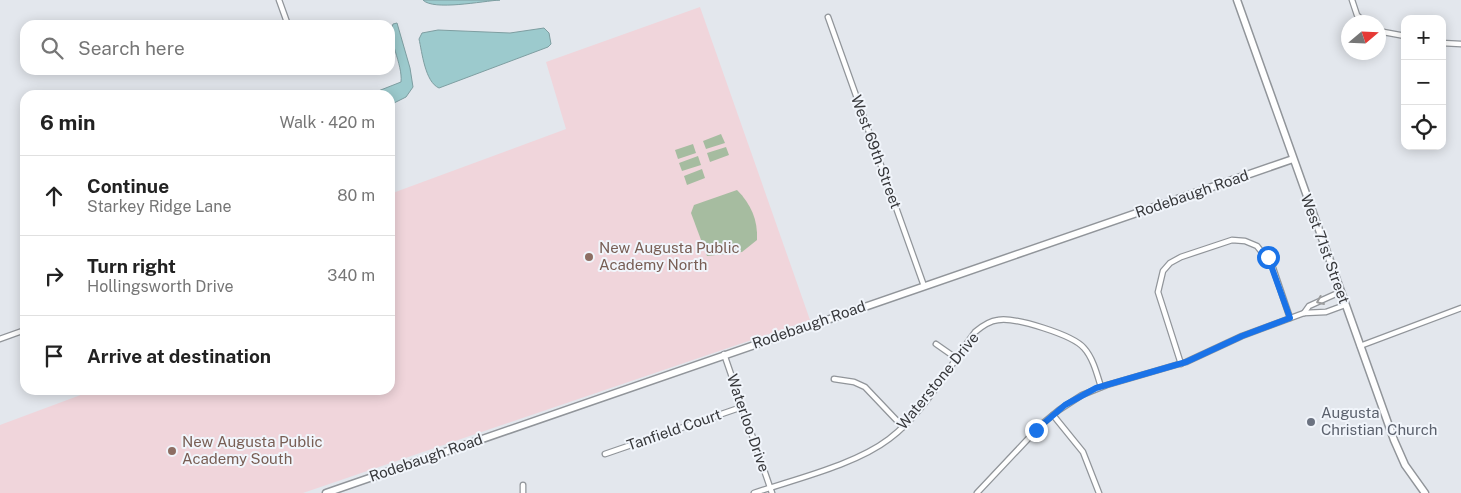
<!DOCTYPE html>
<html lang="en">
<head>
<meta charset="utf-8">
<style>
  body { margin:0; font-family:"Public Sans",sans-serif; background:#f6f6f6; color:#222 }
  .controls { position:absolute; right:15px; top:15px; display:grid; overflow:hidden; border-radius:10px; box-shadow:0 2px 12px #0003 }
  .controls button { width:45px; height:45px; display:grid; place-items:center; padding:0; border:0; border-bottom:1px solid #e0e0e0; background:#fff; color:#222; font:25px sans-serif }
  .compass { position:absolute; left:1341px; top:15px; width:45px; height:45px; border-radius:50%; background:#fff; box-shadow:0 2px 12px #0003; rotate:71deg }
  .stop { position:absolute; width:15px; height:15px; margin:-11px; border:4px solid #1a73e8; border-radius:50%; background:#fff }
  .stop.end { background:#1a73e8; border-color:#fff; box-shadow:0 1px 5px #0008 }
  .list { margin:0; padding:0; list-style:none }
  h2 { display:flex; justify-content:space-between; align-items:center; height:65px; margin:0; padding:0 20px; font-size:21px }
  h2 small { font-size:16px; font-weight:400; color:#767676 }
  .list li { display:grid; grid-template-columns:32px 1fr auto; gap:15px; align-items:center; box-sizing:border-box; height:80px; padding:0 20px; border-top:1px solid #e0e0e0 }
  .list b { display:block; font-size:19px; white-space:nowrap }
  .list p { margin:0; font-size:16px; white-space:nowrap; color:#767676 }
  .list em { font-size:16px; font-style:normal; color:#767676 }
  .icon { flex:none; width:28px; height:28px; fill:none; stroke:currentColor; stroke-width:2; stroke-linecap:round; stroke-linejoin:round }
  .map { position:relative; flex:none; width:1461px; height:493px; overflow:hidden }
  .search { position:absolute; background:#fff; box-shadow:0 2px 12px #0003; left:20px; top:20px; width:375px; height:55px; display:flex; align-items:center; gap:12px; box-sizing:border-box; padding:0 18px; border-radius:15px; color:#767676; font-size:19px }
  .panel { position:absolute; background:#fff; box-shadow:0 2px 12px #0003; left:20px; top:90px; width:375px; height:305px; border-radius:15px }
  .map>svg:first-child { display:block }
  .education { fill:#f0d5db }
  .green { fill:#a6bca0 }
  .water { fill:#9ccacd; stroke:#7e9ea1 }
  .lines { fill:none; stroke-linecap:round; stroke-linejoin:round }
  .street-casing { stroke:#91959a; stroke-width:7 }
  .secondary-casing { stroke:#91959a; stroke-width:9 }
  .street { stroke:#fff; stroke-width:4.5 }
  .secondary { stroke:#fff; stroke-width:6 }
  .oneway { stroke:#9b9c9d }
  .route { stroke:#1a73e8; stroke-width:6 }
  .education-dot { fill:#8d6e63; stroke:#f1f5fb; stroke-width:2 }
  .worship-dot { fill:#6b7280; stroke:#f1f5fb; stroke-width:2 }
  .labels { text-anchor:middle; stroke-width:4; stroke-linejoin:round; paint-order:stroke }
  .street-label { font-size:15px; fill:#37383b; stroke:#f1f5fb }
  .education-label { font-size:15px; fill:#785e54; stroke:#f1f5fb; text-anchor:start }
  .worship-label { font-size:15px; fill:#5b616d; stroke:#f1f5fb; text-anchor:start }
</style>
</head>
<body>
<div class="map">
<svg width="1461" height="493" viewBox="0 0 1461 493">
  <rect width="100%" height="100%" fill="#e3e7ed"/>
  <polygon class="education" points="700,7 810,320 303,493 0,493 0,425 94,390 390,390 390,194 566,129 546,62"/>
  <g class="green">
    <polygon points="721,134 725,143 706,149 703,141"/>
    <polygon points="693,144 696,153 678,159 675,150"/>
    <polygon points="726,147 729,155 710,162 707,153"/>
    <polygon points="698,156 701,165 682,171 679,163"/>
    <polygon points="702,169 705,178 687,185 684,176"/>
    <path d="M737 190C751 204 758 220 757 240L742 252 707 256 691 213 694 205Z"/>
  </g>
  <g class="water">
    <path d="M423 0H500C483 1 433 11 423 0Z"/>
    <path d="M397 23 410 68 413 87 406 97 390 105V95H368L401 82C403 64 387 39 393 24Z"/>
    <path d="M544 28 549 33 551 44 548 47 439 88C425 82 422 52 419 39L422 33 438 30 510 33Z"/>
  </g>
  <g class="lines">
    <defs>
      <g id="street">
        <polyline points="279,0 288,25"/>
        <polyline points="1352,0 1357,15 1364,22"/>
        <polyline points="828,17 924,286"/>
        <polyline points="1378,31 1405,36"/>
        <polyline points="1442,43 1461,44"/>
        <polyline points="1304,313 1309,306 1340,292"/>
        <polyline points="0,339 25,330"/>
        <polyline points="936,344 956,358"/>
        <polyline points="1360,346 1461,308"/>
        <polyline points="724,354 772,493"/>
        <polyline points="1181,364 1158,292 1163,271 1170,263 1181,257 1232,240 1245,241 1257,246 1272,265 1290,318"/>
        <polyline points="834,379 854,382 865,387 903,427"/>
        <polyline points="1053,415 1083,452 1099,493"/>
        <polyline points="605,454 742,407"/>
        <polyline points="523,485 523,493"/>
        <path d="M754 493C795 479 855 465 889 439 925 412 948 368 975 332 982 326 989 321 998 320 1016 317 1073 335 1084 348 1093 358 1097 374 1101 387"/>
        <polyline points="977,493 1042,424 1059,410 1082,395 1107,385 1186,362 1242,336 1304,313 1326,312 1345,305"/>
      </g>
      <g id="secondary">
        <polyline points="1237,0 1394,440 1405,465 1425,493"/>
        <polyline points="326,493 1293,159"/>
      </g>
    </defs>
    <use href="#street" class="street-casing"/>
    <use href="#secondary" class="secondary-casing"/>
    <use href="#street" class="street"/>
    <use href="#secondary" class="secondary"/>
  </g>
  <defs><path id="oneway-chevron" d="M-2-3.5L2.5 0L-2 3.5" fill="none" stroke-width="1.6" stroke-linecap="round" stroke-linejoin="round" transform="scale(1.25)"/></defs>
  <use class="oneway" href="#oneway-chevron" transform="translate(1320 301) rotate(157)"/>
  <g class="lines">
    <polyline class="route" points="1036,430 1065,405 1096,388 1186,362 1242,336 1290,318 1268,257"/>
  </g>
  <g class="education-dot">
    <circle cx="589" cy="257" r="5"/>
    <circle cx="172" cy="451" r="5"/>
  </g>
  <circle class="worship-dot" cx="1311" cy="422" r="5"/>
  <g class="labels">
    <g class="street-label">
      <text transform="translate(876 152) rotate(70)" y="5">West 69th Street</text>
      <text transform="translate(1192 194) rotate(-19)" y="5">Rodebaugh Road</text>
      <text transform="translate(1325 249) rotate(70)" y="5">West 71st Street</text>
      <text transform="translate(809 325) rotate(-19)" y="5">Rodebaugh Road</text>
      <text transform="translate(938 381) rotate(-51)" y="5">Waterstone Drive</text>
      <text transform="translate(748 423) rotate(71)" y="5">Waterloo Drive</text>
      <text transform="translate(674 430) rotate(-19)" y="5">Tanfield Court</text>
      <text transform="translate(426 458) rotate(-19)" y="5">Rodebaugh Road</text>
    </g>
    <g class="education-label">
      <text x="599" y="253">New Augusta Public<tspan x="599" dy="17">Academy North</tspan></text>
      <text x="182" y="447">New Augusta Public<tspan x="182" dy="17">Academy South</tspan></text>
    </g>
    <g class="worship-label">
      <text x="1321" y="418">Augusta<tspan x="1321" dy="17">Christian Church</tspan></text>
    </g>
  </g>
</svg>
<div class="controls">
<button>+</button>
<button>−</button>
<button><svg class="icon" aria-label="locate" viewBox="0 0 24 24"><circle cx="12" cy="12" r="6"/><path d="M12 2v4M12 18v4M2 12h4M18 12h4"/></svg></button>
</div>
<svg class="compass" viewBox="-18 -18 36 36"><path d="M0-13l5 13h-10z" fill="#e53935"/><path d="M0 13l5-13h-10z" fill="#767676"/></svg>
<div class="stop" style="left:1268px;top:257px"></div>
<div class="stop end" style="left:1036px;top:430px"></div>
<div class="search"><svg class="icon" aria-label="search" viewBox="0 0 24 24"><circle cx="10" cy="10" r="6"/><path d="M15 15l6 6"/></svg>Search here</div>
<section class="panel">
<h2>6 min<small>Walk · 420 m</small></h2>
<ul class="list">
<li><svg class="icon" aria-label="ahead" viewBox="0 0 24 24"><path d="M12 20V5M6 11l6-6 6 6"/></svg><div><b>Continue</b><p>Starkey Ridge Lane</p></div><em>80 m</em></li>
<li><svg class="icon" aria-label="right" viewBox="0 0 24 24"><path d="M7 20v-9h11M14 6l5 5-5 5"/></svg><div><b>Turn right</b><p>Hollingsworth Drive</p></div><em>340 m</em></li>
<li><svg class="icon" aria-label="arrive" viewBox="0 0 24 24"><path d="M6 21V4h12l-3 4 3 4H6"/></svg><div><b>Arrive at destination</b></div></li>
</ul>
</section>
</div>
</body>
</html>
